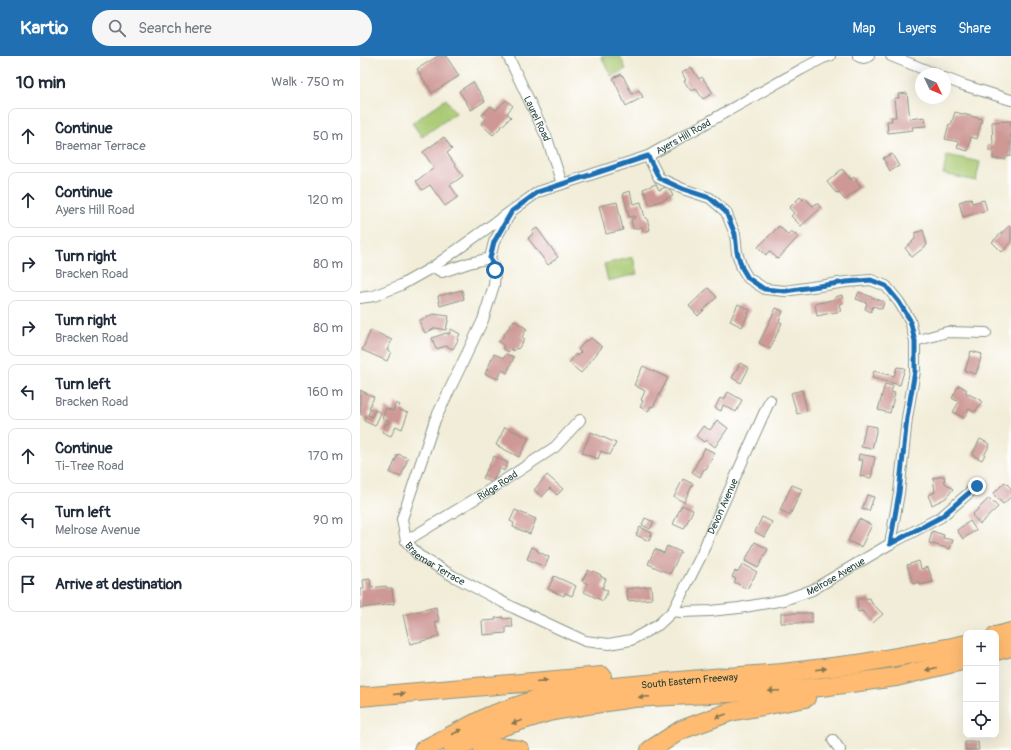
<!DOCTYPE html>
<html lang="en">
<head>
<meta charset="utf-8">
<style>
  body { margin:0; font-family:Pangolin,sans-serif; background:#f6f6f7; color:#1f2937 }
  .controls { position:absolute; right:12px; bottom:12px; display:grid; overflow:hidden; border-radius:8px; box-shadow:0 4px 16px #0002 }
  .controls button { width:36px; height:36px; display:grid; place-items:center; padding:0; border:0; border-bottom:1px solid #e0e1e3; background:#fff; color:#1f2937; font:20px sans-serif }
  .compass { position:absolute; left:555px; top:12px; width:36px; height:36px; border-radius:50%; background:#fff; box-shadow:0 4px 16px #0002; rotate:134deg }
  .stop { position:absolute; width:12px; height:12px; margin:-9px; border:3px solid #1f6fb2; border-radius:50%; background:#fff }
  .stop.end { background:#1f6fb2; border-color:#fff; box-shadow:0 1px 4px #0008 }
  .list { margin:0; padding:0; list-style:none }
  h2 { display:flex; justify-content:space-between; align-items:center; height:52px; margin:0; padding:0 16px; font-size:17px }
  h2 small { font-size:13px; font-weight:400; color:#747a83 }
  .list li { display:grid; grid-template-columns:26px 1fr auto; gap:12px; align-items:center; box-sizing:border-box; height:56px; margin:0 8px 8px; padding:0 8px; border:1px solid #e0e1e3; border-radius:8px }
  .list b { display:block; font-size:15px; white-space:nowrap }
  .list p { margin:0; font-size:13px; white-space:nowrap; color:#747a83 }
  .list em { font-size:13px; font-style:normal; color:#747a83 }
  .icon { flex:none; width:22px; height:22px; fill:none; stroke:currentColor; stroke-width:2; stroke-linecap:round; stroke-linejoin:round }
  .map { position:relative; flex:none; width:651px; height:694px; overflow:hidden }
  header { display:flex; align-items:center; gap:24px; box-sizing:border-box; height:56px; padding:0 20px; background:#1f6fb2; color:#fff }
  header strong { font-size:19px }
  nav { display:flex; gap:22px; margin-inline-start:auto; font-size:14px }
  .search { width:280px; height:36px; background:#f6f6f7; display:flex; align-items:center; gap:10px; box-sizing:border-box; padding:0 14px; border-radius:22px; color:#747a83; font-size:15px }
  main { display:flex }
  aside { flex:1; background:#fff }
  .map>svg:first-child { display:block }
  .green { fill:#a7c870; stroke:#638252 }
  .building { fill:#ce9895 }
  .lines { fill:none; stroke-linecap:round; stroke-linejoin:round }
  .minor-casing { stroke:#889586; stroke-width:12 }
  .motorway-casing { stroke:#889586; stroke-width:20 }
  .minor { stroke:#fff; stroke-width:10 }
  .motorway { stroke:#febb71; stroke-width:18 }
  .oneway { fill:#83764f }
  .route { stroke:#1f6fb2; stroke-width:5 }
  .labels { text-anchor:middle; stroke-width:3; stroke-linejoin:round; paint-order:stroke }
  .street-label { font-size:10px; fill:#1f3d34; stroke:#fff }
</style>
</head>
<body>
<header>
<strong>Kartio</strong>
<div class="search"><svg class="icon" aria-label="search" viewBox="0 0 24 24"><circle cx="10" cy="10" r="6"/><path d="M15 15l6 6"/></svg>Search here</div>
<nav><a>Map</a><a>Layers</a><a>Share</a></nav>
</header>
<main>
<aside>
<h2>10 min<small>Walk · 750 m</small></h2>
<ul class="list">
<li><svg class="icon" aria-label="ahead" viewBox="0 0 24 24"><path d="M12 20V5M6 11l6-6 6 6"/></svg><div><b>Continue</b><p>Braemar Terrace</p></div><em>50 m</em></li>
<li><svg class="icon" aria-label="ahead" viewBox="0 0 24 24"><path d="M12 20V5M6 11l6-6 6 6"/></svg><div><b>Continue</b><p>Ayers Hill Road</p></div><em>120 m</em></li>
<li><svg class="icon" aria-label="right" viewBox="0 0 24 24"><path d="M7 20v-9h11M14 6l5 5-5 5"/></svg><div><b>Turn right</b><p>Bracken Road</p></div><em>80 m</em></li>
<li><svg class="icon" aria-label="right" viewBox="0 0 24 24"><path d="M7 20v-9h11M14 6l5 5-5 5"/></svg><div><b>Turn right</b><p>Bracken Road</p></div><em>80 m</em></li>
<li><svg class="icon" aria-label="left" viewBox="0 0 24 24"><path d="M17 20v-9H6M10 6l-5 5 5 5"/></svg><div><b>Turn left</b><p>Bracken Road</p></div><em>160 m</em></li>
<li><svg class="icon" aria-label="ahead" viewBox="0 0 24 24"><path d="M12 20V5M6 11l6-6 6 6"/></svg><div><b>Continue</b><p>Ti-Tree Road</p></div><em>170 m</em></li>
<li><svg class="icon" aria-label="left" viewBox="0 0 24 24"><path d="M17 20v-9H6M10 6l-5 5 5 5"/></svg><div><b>Turn left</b><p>Melrose Avenue</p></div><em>90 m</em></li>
<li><svg class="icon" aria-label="arrive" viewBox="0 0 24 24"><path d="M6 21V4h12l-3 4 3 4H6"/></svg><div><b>Arrive at destination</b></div></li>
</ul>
</aside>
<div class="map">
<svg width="651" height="694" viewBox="0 0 651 694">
  <rect width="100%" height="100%" fill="#fff"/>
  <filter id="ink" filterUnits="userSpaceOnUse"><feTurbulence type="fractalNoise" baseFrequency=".025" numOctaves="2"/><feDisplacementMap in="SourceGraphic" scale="8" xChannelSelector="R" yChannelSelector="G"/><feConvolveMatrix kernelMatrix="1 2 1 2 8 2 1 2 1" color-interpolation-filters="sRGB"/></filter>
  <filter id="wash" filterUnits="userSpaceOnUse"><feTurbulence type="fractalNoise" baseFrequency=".012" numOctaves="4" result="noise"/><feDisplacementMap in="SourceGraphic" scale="16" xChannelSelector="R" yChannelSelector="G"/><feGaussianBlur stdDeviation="0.9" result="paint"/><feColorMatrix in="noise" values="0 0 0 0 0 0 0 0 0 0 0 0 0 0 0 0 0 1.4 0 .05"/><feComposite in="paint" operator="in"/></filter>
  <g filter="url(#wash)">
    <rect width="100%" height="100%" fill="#f2edd8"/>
    <g class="green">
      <polygon points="241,0 260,0 266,13 251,20"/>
      <polygon points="86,43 96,57 62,81 52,67"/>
      <polygon points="587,99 620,106 616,125 583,118"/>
      <polygon points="273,201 277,218 248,225 244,208"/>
    </g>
    <g id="blocks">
      <g class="building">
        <polygon points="78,0 86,0 99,20 72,37 57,13"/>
        <polygon points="331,11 339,23 342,21 353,37 343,43 336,33 331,35 324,25 326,24 322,17"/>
        <polygon points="262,18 272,38 279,34 283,41 266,50 253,22"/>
        <polygon points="113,26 125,45 111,54 99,35"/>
        <polygon points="547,37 550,63 565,61 566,70 552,71 553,74 528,77 527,65 532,65 531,61 536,61 534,42 539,42 538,38"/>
        <polygon points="146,44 153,50 147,57 151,61 133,79 121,68 126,63 122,59 131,50 136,54"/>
        <polygon points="595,56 622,63 617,83 611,81 608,95 597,92 599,86 585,83 589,68 591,69"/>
        <polygon points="651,65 651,100 645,101 645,103 633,103 633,95 629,95 629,89 633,89 632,66"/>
        <polygon points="84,81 92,93 87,97 103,120 90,129 98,141 85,150 70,129 62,134 56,125 74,112 63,96"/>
        <polygon points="532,98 539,110 530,115 523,102"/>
        <polygon points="482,113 491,124 494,121 501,131 485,144 478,136 476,137 467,126"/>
        <polygon points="296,128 299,134 308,130 313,140 290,149 283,133"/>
        <polygon points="270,135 273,148 281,146 285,162 287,162 290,174 283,176 282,171 273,173 271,163 275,162 275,160 269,161 263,137"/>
        <polygon points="440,141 443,144 445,142 453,150 457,147 461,152 441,170 431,160 434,157 429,152"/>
        <polygon points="611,142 612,147 624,144 627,154 603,161 599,146"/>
        <polygon points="257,146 263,174 246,178 239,150"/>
        <polygon points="419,170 428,179 431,175 438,181 418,203 409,195 406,199 398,191"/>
        <polygon points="649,170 651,172 651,187 642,196 632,186"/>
        <polygon points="177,172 198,201 188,209 168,182 174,177 172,175"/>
        <polygon points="563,174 567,189 552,201 545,192 555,183 555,177"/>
        <polygon points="348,232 357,241 338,260 329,250"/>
        <polygon points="102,234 104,243 80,250 78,240"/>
        <polygon points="499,236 524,246 522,253 513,250 511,256 505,253 507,247 496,243"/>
        <polygon points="482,239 483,247 479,248 481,255 457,260 455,248 475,243 475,241"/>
        <polygon points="378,248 390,254 382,271 370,265"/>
        <polygon points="416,252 423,255 419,265 422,267 410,293 399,287"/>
        <polygon points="73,258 89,260 86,274 76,272 65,277 59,265"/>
        <polygon points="154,264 167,273 162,281 165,283 158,293 156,292 154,295 151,293 148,296 142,292 144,290 139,286"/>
        <polygon points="91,273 100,278 97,283 98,284 93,293 86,290 76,293 72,282 86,277 89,278"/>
        <polygon points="11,274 32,284 27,294 31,296 27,305 2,294"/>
        <polygon points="231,282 242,291 221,317 209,307 216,298 217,300 221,296 218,294 226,284 228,285"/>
        <polygon points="611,295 622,298 616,318 605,315"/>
        <polygon points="134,298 144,302 146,298 154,301 147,317 142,314 138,323 125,318"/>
        <polygon points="380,307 389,312 381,327 372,322"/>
        <polygon points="283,310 308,322 293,351 291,350 288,355 280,351 283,345 281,344 285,335 274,329"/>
        <polygon points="537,311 545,312 540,329 512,322 514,315 534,320"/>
        <polygon points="525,328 533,330 531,336 535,337 530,357 518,354"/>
        <polygon points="599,329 607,334 605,336 622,345 615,356 609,353 604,362 593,356 599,346 592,342"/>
        <polygon points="0,334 14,341 9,352 11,352 8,359 12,361 15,354 21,357 15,370 4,365 6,361 0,358"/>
        <polygon points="442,334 447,355 437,358 431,337"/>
        <polygon points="368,336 382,344 376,356 363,349 361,355 355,352 360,342 364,344"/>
        <polygon points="36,347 40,349 38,353 48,357 42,373 36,370 31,380 22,376 26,367 28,368 29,365 22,362 26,352 33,355"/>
        <polygon points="357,364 368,372 355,391 346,384 344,386 336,380 343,370 350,374"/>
        <polygon points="506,369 517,371 512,393 501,391"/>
        <polygon points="145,371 169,382 159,401 136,389"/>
        <polygon points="231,376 256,387 250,399 241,395 238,403 222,397"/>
        <polygon points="620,383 630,388 622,404 612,399"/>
        <polygon points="345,392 355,397 346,413 344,413 340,421 332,416"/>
        <polygon points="38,398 48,402 41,421 30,417"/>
        <polygon points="499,398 515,401 511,422 500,420 503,404 498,404"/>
        <polygon points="134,400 148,407 144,415 139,412 132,427 123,422"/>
        <polygon points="187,419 203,433 197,439 190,432 182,441 174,434"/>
        <polygon points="584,420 585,427 593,433 586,442 572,449 568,439 575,436 573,422"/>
        <polygon points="323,423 333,428 324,446 314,441"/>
        <polygon points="645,426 651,432 651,441 643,448 633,438"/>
        <polygon points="432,429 442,433 430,459 420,454"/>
        <polygon points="507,439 514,441 509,455 502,453"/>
        <polygon points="629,442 638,451 620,468 612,459"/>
        <polygon points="322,449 333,454 324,473 313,468"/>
        <polygon points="155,454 176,463 170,478 153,471 154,467 150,465"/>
        <polygon points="402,461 412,466 404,481 395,476"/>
        <polygon points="285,462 294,466 290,473 282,469"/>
        <polygon points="499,463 512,469 501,491 488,485"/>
        <polygon points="610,465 616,474 603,483 597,474"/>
        <polygon points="280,471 292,477 289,485 276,479"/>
        <polygon points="572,475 584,479 583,482 593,484 590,493 569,487"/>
        <polygon points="395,486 408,493 398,512 385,505"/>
        <polygon points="307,490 321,496 310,518 288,508 295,493 304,497"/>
        <polygon points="172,491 178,494 177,495 189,501 185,511 167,503"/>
        <polygon points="559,505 561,513 568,511 573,526 560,529 559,526 553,528 547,509"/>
        <polygon points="383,508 397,516 387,533 374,526 376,523 372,521 375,515 378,516"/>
        <polygon points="228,514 232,517 233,515 241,519 240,520 246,523 242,532 248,535 243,545 224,536 228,528 222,525"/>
        <polygon points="194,520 216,530 212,540 205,537 204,540 188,533"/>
        <polygon points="10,523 11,532 26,530 27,532 32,532 34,548 0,552 0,533 4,533 3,524"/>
        <polygon points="291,530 292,543 268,545 266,533"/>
        <polygon points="510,542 512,548 514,549 523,558 513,567 502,555 498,556 497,543"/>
        <polygon points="76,551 79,565 75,566 79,581 50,588 43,559"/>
        <rect x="421" y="557" width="31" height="10"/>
        <polygon points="143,561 143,563 151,562 153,571 146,571 146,577 123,579 122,565 136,564 135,562"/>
        <polygon points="605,686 618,686 619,694 605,694"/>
      </g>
    </g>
  </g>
  <g filter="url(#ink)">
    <use href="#blocks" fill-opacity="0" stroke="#889586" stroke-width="1"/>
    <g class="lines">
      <defs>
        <g id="minor">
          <path id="s1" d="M148 0 187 82 202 128"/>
          <path d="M498 0C501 2 505 3 509 0"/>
          <polyline points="531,0 576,18"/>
          <polyline points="585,22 603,29 651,44"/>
          <polyline points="288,100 299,122 323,133 350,142 366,156 375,178 377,197 382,212 388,222 405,233 425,235 486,226 511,224 526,230 539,246 550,264 555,285 587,276 626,277"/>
          <polyline points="130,202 134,186 150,158"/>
          <path id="s2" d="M73 211 82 216 109 207 130 202 135 214 134 229 123 264 75 364 42 463 46 485 58 499 93 520 154 552 225 585 249 588 271 584 298 569 313 555 341 500 351 475 410 344"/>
          <path id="s3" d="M0 242 14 240 41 229 73 211 178 136 288 100 442 13 463 2 470 0"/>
          <path id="s4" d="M46 485 128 435 195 391 220 364"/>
          <polyline points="530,488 539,437 547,362 555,315 555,285"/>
          <path id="s5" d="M313 555 321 556 350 555 379 552 424 544 452 534 530 488 581 461 617 430"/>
          <polyline points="473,684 480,694"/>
        </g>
        <g id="motorway">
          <polyline points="636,580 651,576"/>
          <polyline points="636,595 651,591"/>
          <polyline points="0,641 242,620"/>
          <path id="s6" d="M63 694 129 660 177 643 221 634 352 622 422 617 497 608 592 591 606 588"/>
          <polyline points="93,694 104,688 141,671 189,656 234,648 273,642 427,634 461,631 536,621 606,604"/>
          <path d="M123 694C134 690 149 691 160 694"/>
          <polyline points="290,694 321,674 370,656 446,642"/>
        </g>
      </defs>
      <use href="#minor" class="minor-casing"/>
      <use href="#motorway" class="motorway-casing"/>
      <use href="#minor" class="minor"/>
      <use href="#motorway" class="motorway"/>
    </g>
    <defs><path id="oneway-solid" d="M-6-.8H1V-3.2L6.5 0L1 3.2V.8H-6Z"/></defs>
    <g class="oneway">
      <use href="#oneway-solid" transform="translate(461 613) rotate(-7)"/>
      <use href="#oneway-solid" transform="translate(571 613) rotate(166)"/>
      <use href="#oneway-solid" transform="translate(182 625) rotate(-5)"/>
      <use href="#oneway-solid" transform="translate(414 635) rotate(177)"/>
      <use href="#oneway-solid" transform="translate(39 638) rotate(-5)"/>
      <use href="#oneway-solid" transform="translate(284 641) rotate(177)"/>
      <use href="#oneway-solid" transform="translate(361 660) rotate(160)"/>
      <use href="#oneway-solid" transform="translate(157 666) rotate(162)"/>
      <use href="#oneway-solid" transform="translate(97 676) rotate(-28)"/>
    </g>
  </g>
  <g class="lines" filter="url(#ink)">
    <polyline class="route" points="135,214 130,202 134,186 152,155 178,136 288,100 299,122 323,133 350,142 366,156 375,178 377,196 382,212 388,222 404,233 425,235 486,226 511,224 526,230 539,246 550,264 555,285 555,315 547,362 539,437 530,488 581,461 617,430"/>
  </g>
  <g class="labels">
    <g class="street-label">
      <text dy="4" stroke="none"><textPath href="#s1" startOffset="69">Laurel Road</textPath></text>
      <text dy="4" stroke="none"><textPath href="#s3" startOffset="365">Ayers Hill Road</textPath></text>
      <text dy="4" stroke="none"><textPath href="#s4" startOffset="107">Ridge Road</textPath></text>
      <text dy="4" stroke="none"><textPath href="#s2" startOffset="783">Devon Avenue</textPath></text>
      <text dy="4" stroke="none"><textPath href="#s2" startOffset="400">Braemar Terrace</textPath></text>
      <text dy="4" stroke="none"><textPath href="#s5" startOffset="169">Melrose Avenue</textPath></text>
      <text dy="4" stroke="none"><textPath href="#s6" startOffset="279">South Eastern Freeway</textPath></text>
    </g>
  </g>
</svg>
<div class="controls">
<button>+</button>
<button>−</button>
<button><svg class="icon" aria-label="locate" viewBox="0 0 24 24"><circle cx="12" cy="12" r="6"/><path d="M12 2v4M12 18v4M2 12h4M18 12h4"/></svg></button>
</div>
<svg class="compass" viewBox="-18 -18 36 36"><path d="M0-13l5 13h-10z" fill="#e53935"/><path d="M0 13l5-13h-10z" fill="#747a83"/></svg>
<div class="stop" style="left:135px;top:214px"></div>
<div class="stop end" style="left:617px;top:430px"></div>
</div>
</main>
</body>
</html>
